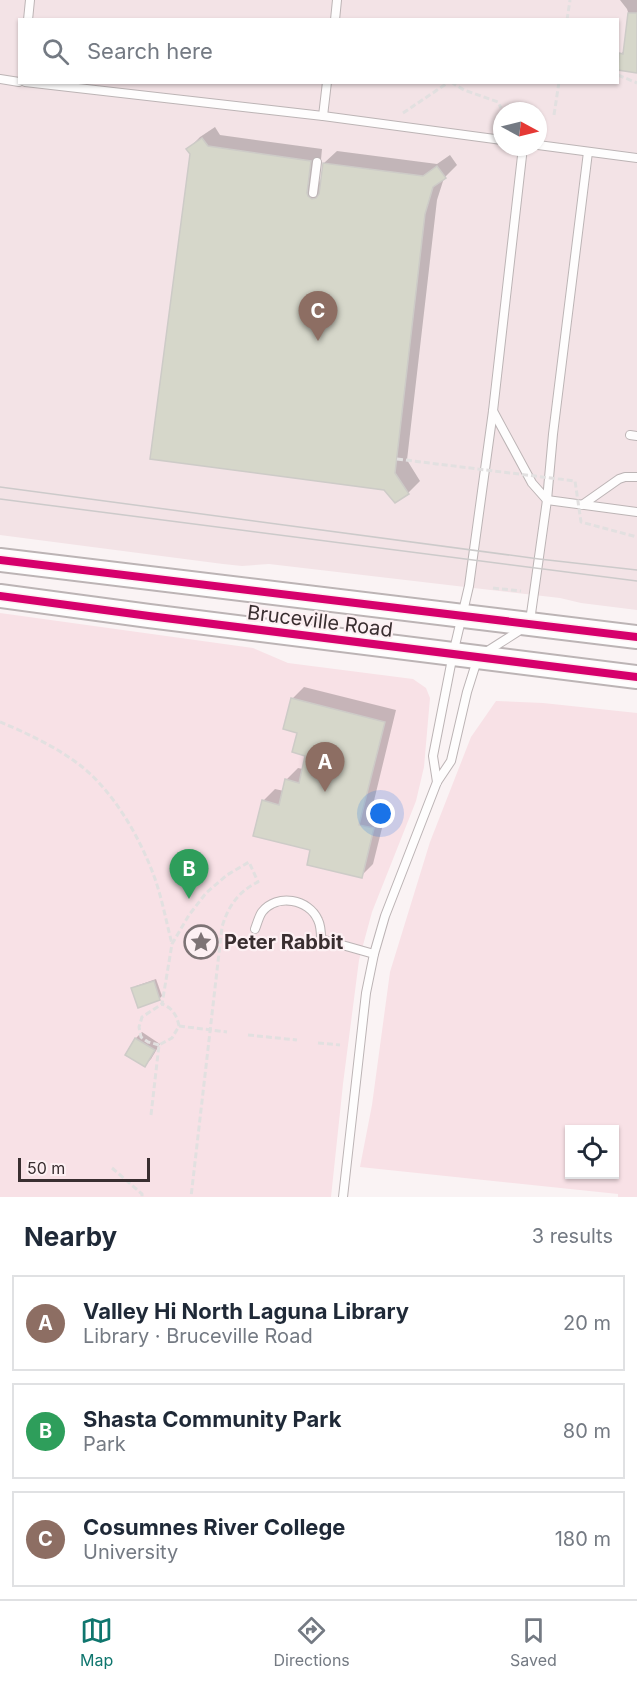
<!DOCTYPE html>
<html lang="en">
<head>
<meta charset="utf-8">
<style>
  body { margin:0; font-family:Inter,sans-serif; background:#f6f6f7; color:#1f2937 }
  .controls { position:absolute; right:18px; bottom:18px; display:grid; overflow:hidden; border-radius:0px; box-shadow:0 2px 4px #0004 }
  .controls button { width:54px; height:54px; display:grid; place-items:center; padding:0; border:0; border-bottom:2px solid #e0e1e3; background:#fff; color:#1f2937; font:30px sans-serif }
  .compass { position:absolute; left:493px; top:102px; width:54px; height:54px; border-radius:50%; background:#fff; box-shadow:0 2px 4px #0004; rotate:97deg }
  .scale { position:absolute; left:18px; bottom:15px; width:132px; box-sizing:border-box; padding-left:6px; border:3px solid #392e30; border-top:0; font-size:16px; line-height:21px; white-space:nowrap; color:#392e30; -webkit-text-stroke:4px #fdf0f3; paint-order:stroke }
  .you { position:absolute; left:381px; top:814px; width:21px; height:21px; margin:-15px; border:4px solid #fff; border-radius:50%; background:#1a73e8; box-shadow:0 0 0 9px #1a73e833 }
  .badge { display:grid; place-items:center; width:39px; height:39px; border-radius:50%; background:#0f766e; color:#fff; font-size:20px; font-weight:700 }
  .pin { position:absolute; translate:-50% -50px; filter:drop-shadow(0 2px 3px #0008) }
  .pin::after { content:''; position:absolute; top:32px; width:21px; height:18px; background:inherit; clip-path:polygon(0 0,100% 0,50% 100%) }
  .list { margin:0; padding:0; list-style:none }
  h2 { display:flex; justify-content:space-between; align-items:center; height:78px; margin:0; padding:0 24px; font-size:26px }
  h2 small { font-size:20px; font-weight:400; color:#747a83 }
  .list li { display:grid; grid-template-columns:39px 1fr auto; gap:18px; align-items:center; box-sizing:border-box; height:96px; margin:0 12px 12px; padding:0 12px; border:2px solid #e0e1e3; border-radius:0px }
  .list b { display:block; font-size:22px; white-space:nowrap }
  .list p { margin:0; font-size:20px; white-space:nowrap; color:#747a83 }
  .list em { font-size:20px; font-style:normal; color:#747a83 }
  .icon { flex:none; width:33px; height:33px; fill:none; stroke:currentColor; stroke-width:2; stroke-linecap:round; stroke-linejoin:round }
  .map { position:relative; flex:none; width:637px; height:1197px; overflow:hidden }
  .search { position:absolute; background:#fff; box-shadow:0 2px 4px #0004; left:18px; right:18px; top:18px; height:66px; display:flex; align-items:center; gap:15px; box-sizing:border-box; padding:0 21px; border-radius:0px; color:#747a83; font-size:22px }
  .sheet { height:402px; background:#fff }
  nav { display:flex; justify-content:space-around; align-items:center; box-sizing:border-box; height:84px; border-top:2px solid #e0e1e3; background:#fff; font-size:16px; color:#747a83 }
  nav a { display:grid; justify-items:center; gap:3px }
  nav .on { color:#0f766e }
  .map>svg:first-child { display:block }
  .built { fill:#f3e3e6; fill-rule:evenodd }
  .green { fill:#f8e1e6; fill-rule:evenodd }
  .shadow { fill:#0003 }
  .building { fill:#d6d7ca; stroke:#cdcbc7; stroke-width:1.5 }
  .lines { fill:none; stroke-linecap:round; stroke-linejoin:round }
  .lane-casing { stroke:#bcb4b5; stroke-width:10 }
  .secondary-casing { stroke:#bcb4b5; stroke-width:26 }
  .path { stroke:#e2e0e0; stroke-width:3; stroke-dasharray:6 3; stroke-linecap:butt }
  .lane { stroke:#fefdfd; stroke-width:8 }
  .secondary { stroke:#fefdfd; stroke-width:22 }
  .tram { stroke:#cccaca; stroke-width:1.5 }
  .path-bridge { stroke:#e2e0e0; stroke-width:3; stroke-dasharray:6 3; stroke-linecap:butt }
  .cycleway-casing { stroke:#fdf0f3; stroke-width:11 }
  .cycleway { stroke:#d6006c; stroke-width:8 }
  .labels { text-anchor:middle; stroke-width:4.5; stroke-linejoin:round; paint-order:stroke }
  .street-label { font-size:20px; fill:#392e30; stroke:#fdf0f3 }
  .poi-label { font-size:20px; font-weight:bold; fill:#392e30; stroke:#fdf0f3; text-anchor:start }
</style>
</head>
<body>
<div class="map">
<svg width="637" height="1197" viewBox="0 0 637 1197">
  <rect width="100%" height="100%" fill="#faf3f4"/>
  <path class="built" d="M0 0H637V610L581 603 560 598 269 564 242 566 223 564 0 535ZM20 20H618V82H20ZM502 111H538V147H502Z"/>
  <g class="green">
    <polygon points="0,613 253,648 288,663 413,679 426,688 430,698 424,767 416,801 372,912 359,960 343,1084 331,1197 0,1197"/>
    <path d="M496 701 543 703 637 713V1197H618V1194L360 1167 372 1105 390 972 430 842 471 737ZM570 1130H614V1174H570Z"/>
  </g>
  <g class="shadow">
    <polygon points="620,0 637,0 637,71 621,54 625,50 629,15 627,9"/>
    <polygon points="215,127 220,135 322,149 319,180 321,186 324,163 337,151 437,164 450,155 457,165 444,178 437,200 407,460 420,481 408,493 395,501 188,149 200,137"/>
    <polygon points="304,687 396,710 371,813 385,816 373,864 361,876 312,849 263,801 275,789 284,791 286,780 298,768 303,769 307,755 298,732 292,699"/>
    <polygon points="156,979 162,996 159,999 133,989 136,986"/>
    <polygon points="142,1032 160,1044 151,1059 145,1065 127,1054 136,1038"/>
  </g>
  <g class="building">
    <polygon points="628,13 637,13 637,73 618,70 619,53 623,54"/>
    <polygon points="202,138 208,146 311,161 307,193 308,196 312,199 316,198 319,194 323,163 423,176 437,166 446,178 433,187 425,214 395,473 409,494 395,503 384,490 150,459 190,154 186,149"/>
    <polygon points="291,698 385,722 359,825 374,828 362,878 307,865 310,850 253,836 262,800 279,805 285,779 299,783 305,756 292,752 297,733 283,729"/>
    <polygon points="154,981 160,1000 138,1008 131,988"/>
    <polygon points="135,1038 155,1050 145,1067 125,1055"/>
  </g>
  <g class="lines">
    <defs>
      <g id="lane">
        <polyline points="28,20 30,0"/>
        <polyline points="335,20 337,0"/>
        <polyline points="0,79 19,82"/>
        <polyline points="25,82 323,116 502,140"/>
        <polyline points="323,116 327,82"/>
        <polyline points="538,145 637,158"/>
        <polyline points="313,193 317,162"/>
        <polyline points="493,411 532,483 547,500 637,512"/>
        <polyline points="630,435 637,436"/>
        <polyline points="582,505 619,479 625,477 637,477"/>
        <polyline points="530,621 547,500 553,434 588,152"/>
        <polyline points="437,782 433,756 453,654 469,586 493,411 523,147"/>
        <path d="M255 929C257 924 259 916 262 912 277 893 309 899 318 920 321 926 321 932 321 939L374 954"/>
        <polyline points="343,1197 366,993 374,954 385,916 437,782 451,761 467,692 478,657 522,629"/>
      </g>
      <g id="secondary">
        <polyline points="0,560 637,637"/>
        <polyline points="0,596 149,616 637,677"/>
      </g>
    </defs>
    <use href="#lane" class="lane-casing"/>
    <use href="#secondary" class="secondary-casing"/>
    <g class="path">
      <polyline points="567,20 570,0"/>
      <polyline points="618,75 637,83"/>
      <polyline points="451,82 464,90 498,102 501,108"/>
      <polyline points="403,113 449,82"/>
      <polyline points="554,115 559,82"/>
      <polyline points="493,588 521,591"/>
      <path d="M0 722C25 732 60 749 81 766 114 792 140 838 154 876 162 898 166 921 172 944"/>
      <polyline points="179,1026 227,1032"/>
      <polyline points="248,1035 297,1040"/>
      <polyline points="318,1043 340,1045"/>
      <polyline points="159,1045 148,1042 141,1037 139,1027 142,1017 162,1004"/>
      <path d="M151 1115 159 1045 172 1038 179 1026C177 1016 173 1008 162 1004L172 944 189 915 206 893 227 875 249 862 258 882C239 891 228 906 222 927L191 1197"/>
      <polyline points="112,1168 142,1194 142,1197"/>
    </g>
    <use href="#lane" class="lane"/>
    <use href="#secondary" class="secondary"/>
    <g class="tram">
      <polyline points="0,487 539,559 637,570"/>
      <polyline points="0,499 637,581"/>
    </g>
    <polyline class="path-bridge" points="397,459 575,481 581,522 637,537"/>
    <defs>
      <g id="cycleway">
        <polyline points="0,560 637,637"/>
        <polyline points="0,596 149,616 637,677"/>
      </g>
    </defs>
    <use href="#cycleway" class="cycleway-casing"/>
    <use href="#cycleway" class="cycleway"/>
  </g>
  <defs>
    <symbol id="sight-ring" viewBox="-11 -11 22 22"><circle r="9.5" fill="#fdf0f3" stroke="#7d7375" stroke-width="1.5"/><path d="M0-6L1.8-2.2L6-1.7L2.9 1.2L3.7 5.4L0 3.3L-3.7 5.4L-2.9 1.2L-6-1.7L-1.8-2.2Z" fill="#7d7375"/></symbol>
  </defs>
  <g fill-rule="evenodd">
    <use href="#sight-ring" x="182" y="923" width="38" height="38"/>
  </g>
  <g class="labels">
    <g class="street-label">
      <text transform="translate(320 621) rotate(7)" y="7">Bruceville Road</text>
    </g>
    <g class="poi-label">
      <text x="224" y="949">Peter Rabbit</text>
    </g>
  </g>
</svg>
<div class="controls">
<button><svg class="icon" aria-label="locate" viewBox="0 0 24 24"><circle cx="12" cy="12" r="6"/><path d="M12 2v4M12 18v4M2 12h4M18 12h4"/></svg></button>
</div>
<svg class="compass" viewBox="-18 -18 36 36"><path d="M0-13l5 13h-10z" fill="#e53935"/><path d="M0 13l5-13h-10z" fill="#747a83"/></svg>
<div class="scale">50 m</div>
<div class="you"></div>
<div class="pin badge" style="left:325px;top:792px;background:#8d6e63">A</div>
<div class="pin badge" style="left:189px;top:899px;background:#2e9e5b">B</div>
<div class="pin badge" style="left:318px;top:341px;background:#8d6e63">C</div>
<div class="search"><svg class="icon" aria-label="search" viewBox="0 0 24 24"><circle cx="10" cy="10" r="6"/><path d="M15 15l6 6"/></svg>Search here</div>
</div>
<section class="sheet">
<h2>Nearby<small>3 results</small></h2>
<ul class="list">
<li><span class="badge" style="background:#8d6e63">A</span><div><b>Valley Hi North Laguna Library</b><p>Library · Bruceville Road</p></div><em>20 m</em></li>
<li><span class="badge" style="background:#2e9e5b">B</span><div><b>Shasta Community Park</b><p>Park</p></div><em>80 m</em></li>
<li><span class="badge" style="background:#8d6e63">C</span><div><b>Cosumnes River College</b><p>University</p></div><em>180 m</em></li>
</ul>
</section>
<nav>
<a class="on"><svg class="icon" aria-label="map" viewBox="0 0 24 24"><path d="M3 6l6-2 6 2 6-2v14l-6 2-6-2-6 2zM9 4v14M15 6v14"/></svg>Map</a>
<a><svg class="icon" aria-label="directions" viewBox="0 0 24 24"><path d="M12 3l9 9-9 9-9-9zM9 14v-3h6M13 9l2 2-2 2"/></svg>Directions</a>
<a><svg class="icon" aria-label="saved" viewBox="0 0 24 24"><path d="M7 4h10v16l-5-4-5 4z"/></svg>Saved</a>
</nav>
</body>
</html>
